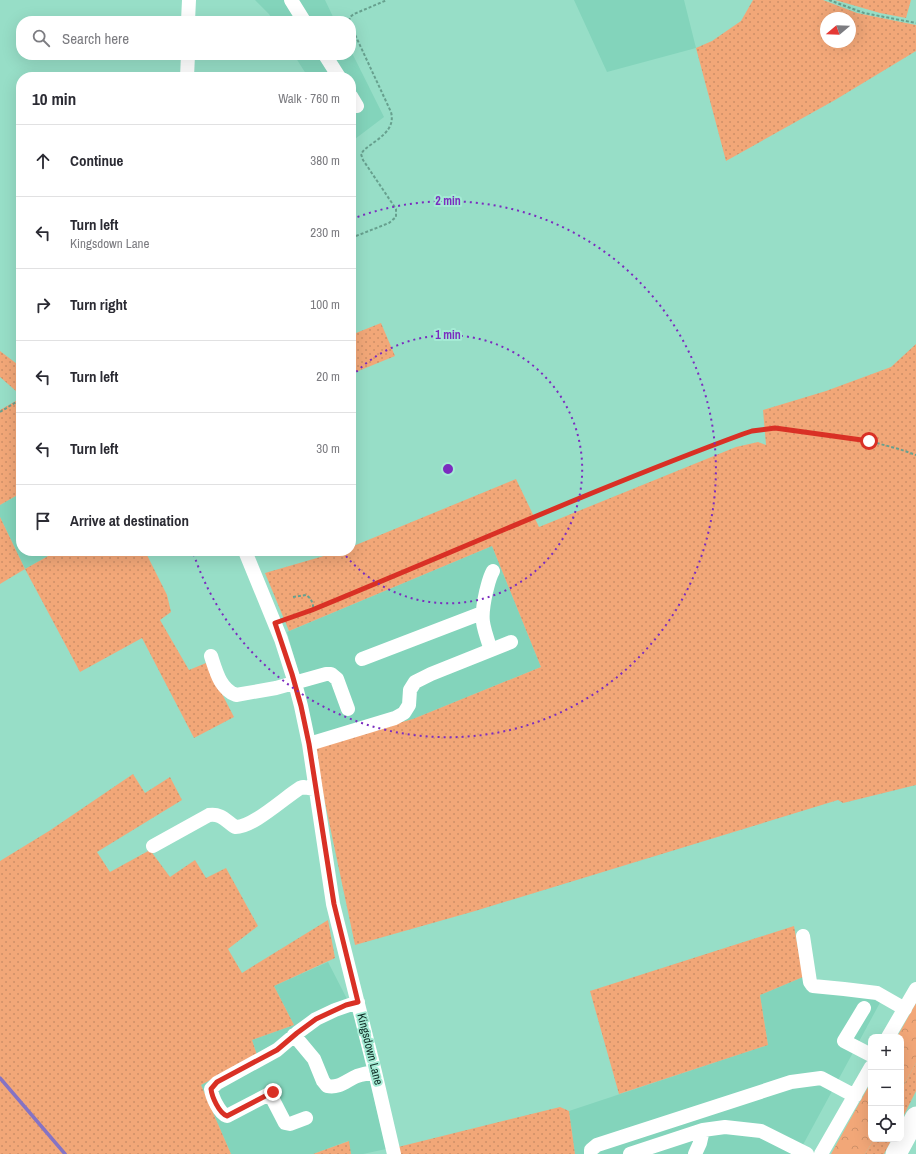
<!DOCTYPE html>
<html lang="en">
<head>
<meta charset="utf-8">
<style>
  :root { --surface:#fff; --page:#f7f7f7; --text:#2b2b33; --muted:#7c7c81; --line:#e1e1e2 }
  body { margin:0; font-family:"Archivo Narrow",sans-serif; background:var(--page); color:var(--text) }
  .controls { position:absolute; right:12px; bottom:12px; display:grid; overflow:hidden; border-radius:8px; box-shadow:0 4px 16px #0002 }
  .controls button { width:36px; height:36px; display:grid; place-items:center; padding:0; border:0; border-bottom:1px solid var(--line); background:var(--surface); color:var(--text); font:20px sans-serif }
  .compass { position:absolute; left:820px; top:12px; width:36px; height:36px; border-radius:50%; background:var(--surface); box-shadow:0 4px 16px #0002; rotate:251deg }
  .stop { position:absolute; width:12px; height:12px; margin:-9px; border:3px solid #d93025; border-radius:50%; background:#fff }
  .stop.end { background:#d93025; border-color:#fff; box-shadow:0 1px 4px #0008 }
  .list { margin:0; padding:0; list-style:none }
  h2 { display:flex; justify-content:space-between; align-items:center; height:52px; margin:0; padding:0 16px; font-size:17px }
  h2 small { font-size:13px; font-weight:400; color:var(--muted) }
  .list li { display:grid; grid-template-columns:26px 1fr auto; gap:12px; align-items:center; box-sizing:border-box; height:72px; padding:0 16px; border-top:1px solid var(--line) }
  .list b { display:block; font-size:15px; white-space:nowrap }
  .list p { margin:0; font-size:13px; white-space:nowrap; color:var(--muted) }
  .list em { font-size:13px; font-style:normal; color:var(--muted) }
  .icon { flex:none; width:22px; height:22px; fill:none; stroke:currentColor; stroke-width:2; stroke-linecap:round; stroke-linejoin:round }
  .map { position:relative; flex:none; width:916px; height:1154px; overflow:hidden }
  .search { position:absolute; background:var(--surface); box-shadow:0 4px 16px #0002; left:16px; top:16px; width:340px; height:44px; display:flex; align-items:center; gap:10px; box-sizing:border-box; padding:0 14px; border-radius:16px; color:var(--muted); font-size:15px }
  .panel { position:absolute; background:var(--surface); box-shadow:0 4px 16px #0002; left:16px; top:72px; width:340px; height:484px; border-radius:16px }
  .map>svg:first-child { display:block }
</style>
</head>
<body>
<div class="map">
<svg width="916" height="1154" viewBox="0 0 916 1154">
  <defs>
    <pattern id="grass-dots" width="8" height="8" patternUnits="userSpaceOnUse"><rect width="8" height="8" fill="#f2a778"/><path d="M2 2h.1M6 6h.1" fill="none" stroke="#ce9068" stroke-width="1.8" stroke-linecap="round"/></pattern>
    <pattern id="forest-crowns" width="20" height="18" patternUnits="userSpaceOnUse"><rect width="20" height="18" fill="#f2a778"/><path d="M2 6a3 3 0 1 1 6 0M12 15a3 3 0 1 1 6 0" fill="none" stroke="#ce9068"/></pattern>
  </defs>
  <rect width="100%" height="100%" fill="#97dec7"/>
  <path fill="#83d4bb" d="M255 0H325L335 21H273L269 14Z
    M574 0H684L696 48 607 72Z
    M351 51 384 117 351 142V77H308L294 55H351Z
    M21 493V551H57L25 569 0 517V505Z
    M492 546 541 667 413 719 313 746 300 678 287 632Z
    M328 962 346 997 355 1019 386 1149 363 1154H351L348 1141 313 1154H231L201 1085 257 1055 252 1040 294 1025 274 986Z
    M803 977 806 990 850 992 882 999 798 1154H575L569 1111 768 1045 760 995Z"/>
  <path fill="url(#grass-dots)" fill-rule="evenodd" d="M753 0H823L857 13 916 25V51L835 100 726 161 696 48 712 41 741 21ZM826 18H850V42H826Z
    M835 0H911L906 18 880 13Z
    M381 323 395 356 351 374V335Z
    M916 344V785L843 803 838 800 475 911 355 945 313 746 413 719 541 667 492 546 289 631 265 573 341 551H351V547L516 479 539 527 736 447 758 442 766 445 763 410 826 391 891 367Z
    M0 351 21 367V389L16 391 0 377Z
    M21 398V493L0 505V410Z
    M0 517 25 569 57 551H145L167 595 171 612 160 620 189 670 206 663 234 717 194 738 142 638 80 672 25 569 0 584Z
    M133 774 145 793 170 777 182 800 97 852 110 872 150 850 170 877 195 860 206 878 226 868 258 926 228 949 242 973 328 920 335 958 274 986 294 1025 252 1040 257 1055 201 1085 231 1154H0V861L49 831Z
    M794 926 803 977 760 995 768 1045 619 1094 590 991Z
    M916 1063V1091L901 1121V1090Z
    M560 1107 569 1111 575 1154H399L398 1147Z
    M874 1139H892L884 1154H865Z
    M349 1141 351 1154H313Z"/>
  <path fill="url(#forest-crowns)" d="M916 1003V1063L901 1090V1037H897Z
    M871 1082V1139H874L865 1154H831Z"/>
  <g fill="none" stroke-linecap="round" stroke-linejoin="round">
    <path stroke="#8573c4" stroke-width="3.5" d="M0 1078 65 1154"/>
    <path stroke="#67a08e" stroke-width="2" stroke-dasharray="3 2" stroke-linecap="butt" d="M829 0 864 13 916 23
      M349 21 350 17 354 14 387 0
      M351 26 391 112C396 131 377 139 364 150L361 154 363 160 396 209V217L389 223 351 238
      M0 412 21 399
      M293 597 306 595C311 598 314 604 313 610
      M285 620 312 611 540 514 676 459 752 431 775 428 869 441 899 449 916 455"/>
    <path stroke="#fff" stroke-width="14" d="M291 0 304 21
      M188 21 189 0
      M325 55 339 77
      M187 77 188 55
      M351 96 357 106
      M245 551 281 639 295 683 301 706 309 744 333 904 375 1072 394 1154
      M491 650C482 624 480 619 486 592 488 585 489 578 493 571
      M211 656C216 671 220 689 236 695L276 688 326 674H331L337 679 348 709
      M362 659 482 613
      M309 744 395 718 404 713 409 705 410 690 415 682 431 674 511 642
      M153 846 209 815C221 813 226 821 235 827 252 828 284 798 300 788L303 787 315 789
      M803 936 810 982 813 986 844 989 877 993 905 1009
      M864 1008 844 1041 871 1055
      M294 1035 314 1059 323 1081 327 1086C339 1089 347 1080 357 1076 363 1074 369 1073 375 1072
      M888 1037 916 989
      M273 1092 227 1116C219 1113 212 1097 211 1089L217 1083 277 1050 297 1033 316 1019 335 1010 358 1002
      M270 1094 285 1123 290 1124 306 1118
      M591 1154V1150L597 1145 791 1082 821 1078 855 1096
      M630 1154 703 1130 725 1127 761 1131 807 1154
      M695 1154 700 1143 703 1130
      M821 1154 871 1067"/>
    <path stroke="#fff" stroke-width="21" d="M896 1154 916 1117"/>
  </g>
  <g fill="none" stroke-linecap="round" stroke-linejoin="round">
    <path stroke="#d93025" stroke-width="5" d="M273 1092 227 1116C219 1113 212 1097 211 1089L217 1082 277 1050 297 1033 316 1019 346 1005 358 1002 334 904 309 744 301 706 292 674 275 623 312 610C456 551 597 488 743 434L752 431 775 428 869 441"/>
  </g>
  <g fill="none" stroke="#7b2cbf" stroke-width="2" stroke-dasharray="2 4">
    <path d="M352 376A134 134 0 1 1 342 551"/>
    <path d="M352 219A268 268 0 1 1 193 552"/>
  </g>
  <g text-anchor="middle" dominant-baseline="central" stroke-width="4" stroke-linejoin="round" paint-order="stroke">
    <g font-size="12" fill="#0e2b23" stroke="#a4ebd4">
      <text transform="translate(370 1049) rotate(76)">Kingsdown Lane</text>
    </g>
  </g>
  <circle cx="448" cy="469" r="6" fill="#7b2cbf" stroke="#a4ebd4" stroke-width="2"/>
  <g font-size="12" text-anchor="middle" font-weight="bold" fill="#7b2cbf" stroke="#a4ebd4" stroke-width="4" stroke-linejoin="round" paint-order="stroke">
    <text x="448" y="205">2 min</text>
    <text x="448" y="339">1 min</text>
  </g>
</svg>
<div class="controls">
<button>+</button>
<button>−</button>
<button><svg class="icon" aria-label="locate" viewBox="0 0 24 24"><circle cx="12" cy="12" r="6"/><path d="M12 2v4M12 18v4M2 12h4M18 12h4"/></svg></button>
</div>
<svg class="compass" viewBox="-18 -18 36 36"><path d="M0-13l5 13h-10z" fill="#e53935"/><path d="M0 13l5-13h-10z" fill="#7c7c81"/></svg>
<div class="stop" style="left:869px;top:441px"></div>
<div class="stop end" style="left:273px;top:1092px"></div>
<div class="search"><svg class="icon" aria-label="search" viewBox="0 0 24 24"><circle cx="10" cy="10" r="6"/><path d="M15 15l6 6"/></svg>Search here</div>
<section class="panel">
<h2>10 min<small>Walk · 760 m</small></h2>
<ul class="list">
<li><svg class="icon" aria-label="ahead" viewBox="0 0 24 24"><path d="M12 20V5M6 11l6-6 6 6"/></svg><div><b>Continue</b></div><em>380 m</em></li>
<li><svg class="icon" aria-label="left" viewBox="0 0 24 24"><path d="M17 20v-9H6M10 6l-5 5 5 5"/></svg><div><b>Turn left</b><p>Kingsdown Lane</p></div><em>230 m</em></li>
<li><svg class="icon" aria-label="right" viewBox="0 0 24 24"><path d="M7 20v-9h11M14 6l5 5-5 5"/></svg><div><b>Turn right</b></div><em>100 m</em></li>
<li><svg class="icon" aria-label="left" viewBox="0 0 24 24"><path d="M17 20v-9H6M10 6l-5 5 5 5"/></svg><div><b>Turn left</b></div><em>20 m</em></li>
<li><svg class="icon" aria-label="left" viewBox="0 0 24 24"><path d="M17 20v-9H6M10 6l-5 5 5 5"/></svg><div><b>Turn left</b></div><em>30 m</em></li>
<li><svg class="icon" aria-label="arrive" viewBox="0 0 24 24"><path d="M6 21V4h12l-3 4 3 4H6"/></svg><div><b>Arrive at destination</b></div></li>
</ul>
</section>
</div>
</body>
</html>
